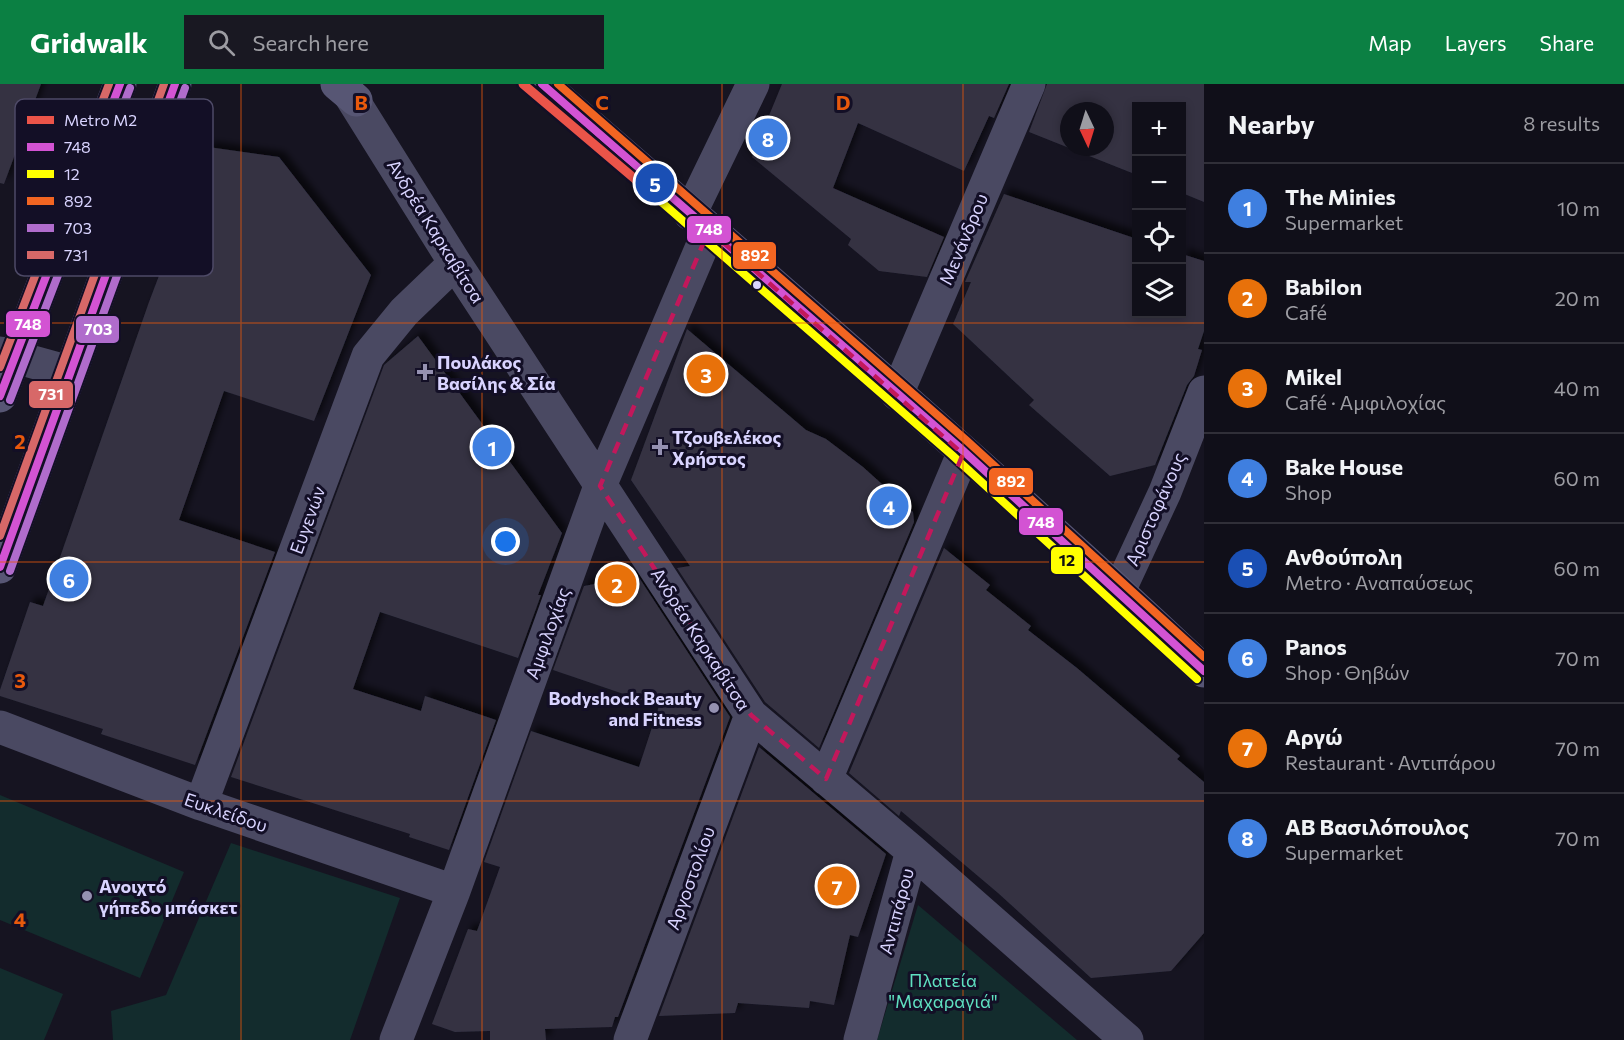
<!DOCTYPE html>
<html lang="en">
<head>
<meta charset="utf-8">
<style>
  :root { --surface:#100f19; --page:#191822; --text:#f1f3f6; --muted:#9c9ca2; --line:#302f38; --accent:#0b8043 }
  body { margin:0; font-family:Commissioner,sans-serif; background:var(--page); color:var(--text) }
  .controls { position:absolute; right:18px; top:18px; display:grid; overflow:hidden; border-radius:0px; box-shadow:0 3px 9px #0003 }
  .controls button { width:54px; height:54px; display:grid; place-items:center; padding:0; border:0; border-bottom:2px solid var(--line); background:var(--surface); color:var(--text); font:30px sans-serif }
  .compass { position:absolute; left:1060px; top:18px; width:54px; height:54px; border-radius:50%; background:var(--surface); box-shadow:0 3px 9px #0003; rotate:176deg }
  .you { position:absolute; left:506px; top:458px; width:21px; height:21px; margin:-15px; border:4px solid #fff; border-radius:50%; background:#1a73e8; box-shadow:0 0 0 9px #1a73e833 }
  .badge { display:grid; place-items:center; width:39px; height:39px; border-radius:50%; background:var(--accent); color:#fff; font-size:20px; font-weight:700 }
  .pin { position:absolute; translate:-50% -50%; border:3px solid #fff; box-shadow:0 2px 6px #0006 }
  .list { margin:0; padding:0; list-style:none }
  h2 { display:flex; justify-content:space-between; align-items:center; height:78px; margin:0; padding:0 24px; font-size:26px }
  h2 small { font-size:20px; font-weight:400; color:var(--muted) }
  .list li { display:grid; grid-template-columns:39px 1fr auto; gap:18px; align-items:center; box-sizing:border-box; height:90px; padding:0 24px; border-top:2px solid var(--line) }
  .list b { display:block; font-size:22px; white-space:nowrap }
  .list p { margin:0; font-size:20px; white-space:nowrap; color:var(--muted) }
  .list em { font-size:20px; font-style:normal; color:var(--muted) }
  .icon { flex:none; width:33px; height:33px; fill:none; stroke:currentColor; stroke-width:2; stroke-linecap:round; stroke-linejoin:round }
  .map { position:relative; flex:none; width:1204px; height:956px; overflow:hidden }
  header { display:flex; align-items:center; gap:36px; box-sizing:border-box; height:84px; padding:0 30px; background:var(--accent); color:#fff }
  header strong { font-size:28px }
  nav { display:flex; gap:33px; margin-inline-start:auto; font-size:21px }
  .search { width:420px; height:54px; background:var(--page); display:flex; align-items:center; gap:15px; box-sizing:border-box; padding:0 21px; border-radius:0px; color:var(--muted); font-size:22px }
  main { display:flex }
  aside { flex:1; background:var(--surface) }
  .map>svg:first-child { display:block }
</style>
</head>
<body>
<header>
<strong>Gridwalk</strong>
<div class="search"><svg class="icon" aria-label="search" viewBox="0 0 24 24"><circle cx="10" cy="10" r="6"/><path d="M15 15l6 6"/></svg>Search here</div>
<nav><a>Map</a><a>Layers</a><a>Share</a></nav>
</header>
<main>
<div class="map">
<svg width="1204" height="956" viewBox="0 0 1204 956">
  <defs>
    <filter id="shadow"><feDropShadow dx="5.5" dy="-5.5" stdDeviation="3" flood-color="#0009"/></filter>
  </defs>
  <rect width="100%" height="100%" fill="#161421"/>
  <path fill="#132c2d" d="M0 711 184 788 140 894 0 836Z
    M231 759 400 814 350 956H113L111 927 166 911Z
    M918 821 1077 956H877Z
    M0 884 63 910 44 956H0Z"/>
  <path fill="#343243" fill-rule="evenodd" filter="url(#shadow)" d="M0 0H41L4 100 0 99Z
    M782 0H1009L994 34 989 32 964 87 858 39 833 104 944 153 927 193 879 187 848 161 851 155 752 73Z
    M1047 0H1204V118L1182 109V22H1137V91L1029 48ZM1069 27H1105V63H1069Z
    M208 63 279 73 371 191 314 337 224 307 179 436 275 468 195 681 101 650 103 645 0 612V606L30 518 43 522 149 218Z
    M1004 110 1137 155V230H1182V170L1204 177V247L1198 265 1202 266 1194 292 1187 301 1155 381 1110 392 1029 321 1034 316 953 240 971 198H965Z
    M687 245 806 346 826 355 863 383 913 428 914 438 819 664 765 618 677 484 690 482 631 396Z
    M418 252 562 449 538 511H541L518 574 380 528 353 605 421 627 425 612 496 636 449 766 409 753 410 750 231 693 384 281Z
    M944 464 990 501 986 506 1031 542 1028 546 1077 584 1180 672 1177 675 1204 698V849L1171 887 1091 894 998 809 901 727 899 732 849 689Z
    M638 492 730 633 618 933H615L612 943 545 945 546 956H490V947L455 948 432 940 468 845 477 847 500 783 484 778 531 647 639 683 659 622 553 586 584 502Z
    M759 663 886 770 858 853 850 851 834 921 810 917 809 924 738 919 735 929 659 932Z"/>
  <g fill="none" stroke-linecap="round" stroke-linejoin="round">
    <path stroke="#4a4962" stroke-width="33" d="M343 0 455 179 751 631 912 767 1127 956
      M690 130 753 0
      M0 269 69 288
      M897 310 1029 0
      M1119 507 1165 408 1204 308
      M0 643 201 720 454 807
      M826 695 963 370
      M201 720 368 272 404 228 455 179
      M396 956 454 807 600 402 709 146
      M630 956 751 631
      M860 956 912 767"/>
    <path stroke="#575674" stroke-width="33" d="M337 0 356 16
      M542 0C765 193 989 385 1204 587
      M0 312 120 0
      M0 483 175 0"/>
    <defs>
      <path id="bus-1" d="M542 0 959 363 1204 587
        M0 312 120 0
        M0 483 175 0"/>
      <path id="bus-2" d="M535 8 952 371 1197 595"/>
      <path id="bus-3" d="M558 0 966 356 1204 573"/>
      <path id="bus-4" d="M10 316 130 4
        M10 487 185 4"/>
      <path id="bus-5" d="M0 283 109 0
        M0 452 164 0"/>
    </defs>
    <use href="#bus-1" stroke="#130f26" stroke-width="12"/>
    <use href="#bus-2" stroke="#130f26" stroke-width="12"/>
    <use href="#bus-3" stroke="#130f26" stroke-width="12"/>
    <use href="#bus-4" stroke="#130f26" stroke-width="12"/>
    <use href="#bus-5" stroke="#130f26" stroke-width="12"/>
    <use href="#bus-1" stroke="#d353d3" stroke-width="8"/>
    <use href="#bus-2" stroke="#ff0" stroke-width="8"/>
    <use href="#bus-3" stroke="#f26522" stroke-width="8"/>
    <use href="#bus-4" stroke="#b06ccc" stroke-width="8"/>
    <use href="#bus-5" stroke="#d76868" stroke-width="8"/>
    <defs>
      <path id="metro-1" d="M523 0 648 106"/>
    </defs>
    <use href="#metro-1" stroke="#130f26" stroke-width="14"/>
    <use href="#metro-1" stroke="#eb5449" stroke-width="9"/>
  </g>
  <path fill="none" stroke="#c2185b" stroke-width="4.5" stroke-dasharray="12 8" stroke-linejoin="round" d="M709 146 963 370 826 695 751 631 600 402Z"/>
  <path fill="none" stroke="#e8590c" stroke-width="1.5" stroke-opacity="0.55" d="M241 0V956M482 0V956M722 0V956M963 0V956M0 239H1204M0 478H1204M0 717H1204"/>
  <circle fill="#d9d4ff" stroke="#130f26" stroke-width="2" cx="757" cy="201" r="5"/>
  <g fill="#9591b1" stroke="#130f26" stroke-width="2">
    <path d="M422 279h6v6h6v6h-6v6h-6v-6h-6v-6h6z"/>
    <path d="M657 354h6v6h6v6h-6v6h-6v-6h-6v-6h6z"/>
    <circle cx="714" cy="624" r="6"/>
    <circle cx="87" cy="812" r="6"/>
  </g>
  <g text-anchor="middle" dominant-baseline="central" stroke-width="6" stroke-linejoin="round" paint-order="stroke">
    <g font-size="18" fill="#d9d4ff" stroke="#130f26">
      <text transform="translate(436 147) rotate(58)">Ανδρέα Καρκαβίτσα</text>
      <text transform="translate(963 155) rotate(-67)">Μενάνδρου</text>
      <text transform="translate(1155 425) rotate(-66)">Αριστοφάνους</text>
      <text transform="translate(307 436) rotate(-70)">Ευγενών</text>
      <text transform="translate(547 549) rotate(-70)">Αμφιλοχίας</text>
      <text transform="translate(701 555) rotate(57)">Ανδρέα Καρκαβίτσα</text>
      <text transform="translate(226 728) rotate(19)">Ευκλείδου</text>
      <text transform="translate(690 794) rotate(-70)">Αργοστολίου</text>
      <text transform="translate(896 827) rotate(-75)">Αντιπάρου</text>
    </g>
    <g font-size="18" font-weight="bold" fill="#d9d4ff" stroke="#130f26" text-anchor="start">
      <text x="437" y="278">Πουλάκος<tspan x="437" dy="21">Βασίλης &amp; Σία</tspan></text>
      <text x="672" y="353">Τζουβελέκος<tspan x="672" dy="21">Χρήστος</tspan></text>
      <text x="702" y="614" text-anchor="end">Bodyshock Beauty<tspan x="702" dy="21">and Fitness</tspan></text>
      <text x="99" y="802">Ανοιχτό<tspan x="99" dy="21">γήπεδο μπάσκετ</tspan></text>
    </g>
    <g font-size="18" fill="#5fe0c0" stroke="#130f26">
      <text x="943" y="896">Πλατεία<tspan x="943" dy="21">"Μαχαραγιά"</tspan></text>
    </g>
  </g>
  <rect x="15" y="15" width="198" height="177" rx="9" fill="#130f26" stroke="#4e4a67" stroke-width="1.5"/>
  <rect x="27" y="32" width="27" height="8" fill="#eb5449"/>
  <rect x="27" y="59" width="27" height="8" fill="#d353d3"/>
  <rect x="27" y="86" width="27" height="8" fill="#ff0"/>
  <rect x="27" y="113" width="27" height="8" fill="#f26522"/>
  <rect x="27" y="140" width="27" height="8" fill="#b06ccc"/>
  <rect x="27" y="167" width="27" height="8" fill="#d76868"/>
  <g font-size="16" fill="#d9d4ff">
    <text x="64" y="42">Metro Μ2</text>
    <text x="64" y="69">748</text>
    <text x="64" y="96">12</text>
    <text x="64" y="123">892</text>
    <text x="64" y="150">703</text>
    <text x="64" y="177">731</text>
  </g>
  <g font-size="20" text-anchor="middle" font-weight="bold" fill="#e8590c" stroke="#130f26" stroke-width="6" stroke-linejoin="round" paint-order="stroke">
    <text x="361" y="26">B</text>
    <text x="602" y="26">C</text>
    <text x="843" y="26">D</text>
    <text x="20" y="365">2</text>
    <text x="20" y="604">3</text>
    <text x="20" y="843">4</text>
  </g>
  <g stroke="#130f26" stroke-width="2">
    <rect x="686" y="131" width="46" height="29" rx="6" fill="#d353d3"/>
    <rect x="732" y="157" width="45" height="29" rx="6" fill="#f26522"/>
    <rect x="5" y="226" width="46" height="28" rx="6" fill="#d353d3"/>
    <rect x="75" y="231" width="45" height="29" rx="6" fill="#b06ccc"/>
    <rect x="28" y="296" width="46" height="29" rx="6" fill="#d76868"/>
    <rect x="988" y="383" width="46" height="29" rx="6" fill="#f26522"/>
    <rect x="1018" y="423" width="46" height="29" rx="6" fill="#d353d3"/>
    <rect x="1050" y="462" width="34" height="29" rx="6" fill="#ff0"/>
  </g>
  <g font-size="16" text-anchor="middle" font-weight="bold" fill="#fff">
    <text x="709" y="151">748</text>
    <text x="755" y="177">892</text>
    <text x="28" y="246">748</text>
    <text x="98" y="251">703</text>
    <text x="51" y="316">731</text>
    <text x="1011" y="403">892</text>
    <text x="1041" y="444">748</text>
  </g>
  <g font-size="16" text-anchor="middle" font-weight="bold" fill="#111">
    <text x="1067" y="482">12</text>
  </g>
</svg>
<div class="controls">
<button>+</button>
<button>−</button>
<button><svg class="icon" aria-label="locate" viewBox="0 0 24 24"><circle cx="12" cy="12" r="6"/><path d="M12 2v4M12 18v4M2 12h4M18 12h4"/></svg></button>
<button><svg class="icon" aria-label="layers" viewBox="0 0 24 24"><path d="M12 4l9 5-9 5-9-5zM3 14l9 5 9-5"/></svg></button>
</div>
<svg class="compass" viewBox="-18 -18 36 36"><path d="M0-13l5 13h-10z" fill="#e53935"/><path d="M0 13l5-13h-10z" fill="#9c9ca2"/></svg>
<div class="you"></div>
<div class="pin badge" style="left:492px;top:363px;background:#3f7fe0">1</div>
<div class="pin badge" style="left:617px;top:500px;background:#e8710a">2</div>
<div class="pin badge" style="left:706px;top:290px;background:#e8710a">3</div>
<div class="pin badge" style="left:889px;top:422px;background:#3f7fe0">4</div>
<div class="pin badge" style="left:655px;top:99px;background:#1a4fb4">5</div>
<div class="pin badge" style="left:69px;top:495px;background:#3f7fe0">6</div>
<div class="pin badge" style="left:837px;top:802px;background:#e8710a">7</div>
<div class="pin badge" style="left:768px;top:54px;background:#3f7fe0">8</div>
</div>
<aside>
<h2>Nearby<small>8 results</small></h2>
<ul class="list">
<li><span class="badge" style="background:#3f7fe0">1</span><div><b>The Minies</b><p>Supermarket</p></div><em>10 m</em></li>
<li><span class="badge" style="background:#e8710a">2</span><div><b>Babilon</b><p>Café</p></div><em>20 m</em></li>
<li><span class="badge" style="background:#e8710a">3</span><div><b>Mikel</b><p>Café · Αμφιλοχίας</p></div><em>40 m</em></li>
<li><span class="badge" style="background:#3f7fe0">4</span><div><b>Bake House</b><p>Shop</p></div><em>60 m</em></li>
<li><span class="badge" style="background:#1a4fb4">5</span><div><b>Ανθούπολη</b><p>Metro · Αναπαύσεως</p></div><em>60 m</em></li>
<li><span class="badge" style="background:#3f7fe0">6</span><div><b>Panos</b><p>Shop · Θηβών</p></div><em>70 m</em></li>
<li><span class="badge" style="background:#e8710a">7</span><div><b>Αργώ</b><p>Restaurant · Αντιπάρου</p></div><em>70 m</em></li>
<li><span class="badge" style="background:#3f7fe0">8</span><div><b>ΑΒ Βασιλόπουλος</b><p>Supermarket</p></div><em>70 m</em></li>
</ul>
</aside>
</main>
</body>
</html>
